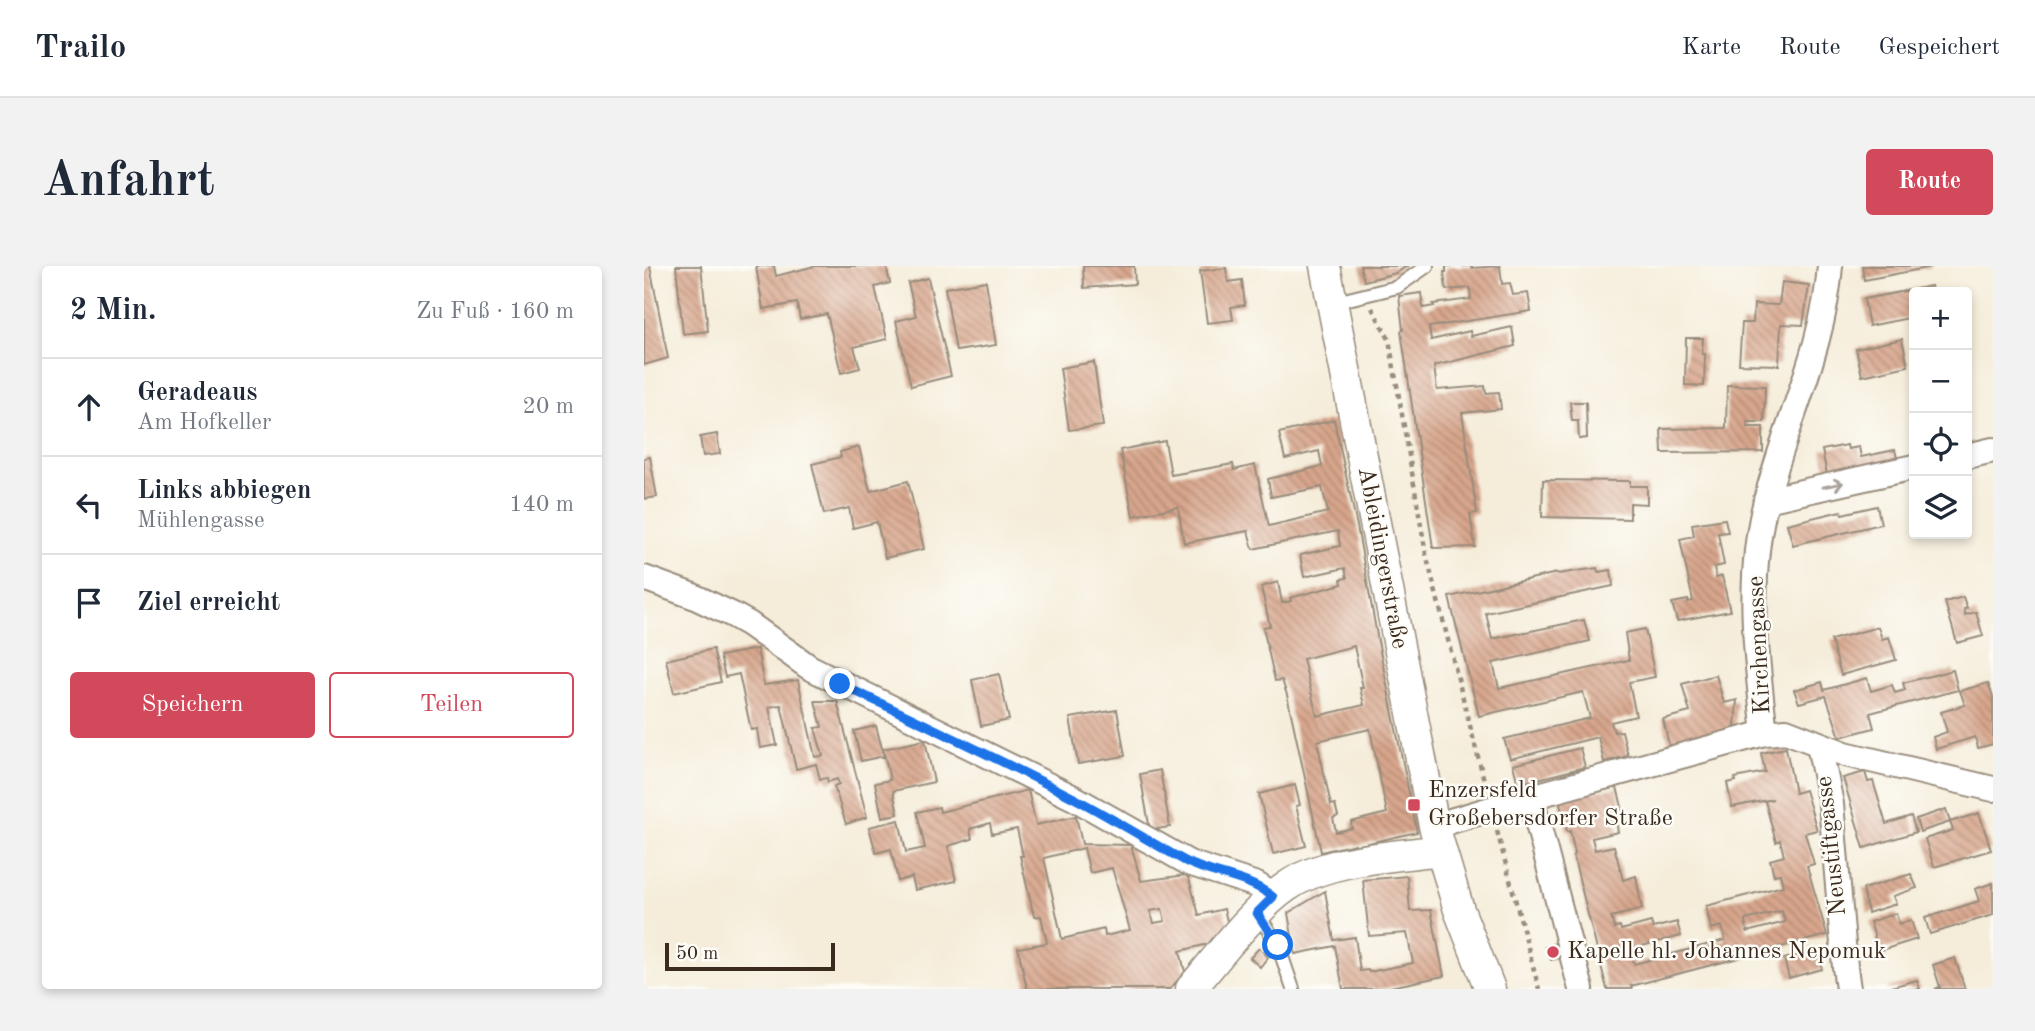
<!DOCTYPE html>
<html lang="de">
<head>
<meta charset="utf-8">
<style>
  :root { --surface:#fff; --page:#f2f2f3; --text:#1f2937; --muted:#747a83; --line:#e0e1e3; --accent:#d1495b }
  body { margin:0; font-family:"Old Standard TT",serif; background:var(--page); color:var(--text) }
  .controls { position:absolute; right:21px; top:21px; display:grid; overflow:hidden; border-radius:7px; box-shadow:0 4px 10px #0003 }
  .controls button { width:63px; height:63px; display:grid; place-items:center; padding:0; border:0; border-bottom:2px solid var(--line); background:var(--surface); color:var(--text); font:35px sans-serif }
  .scale { position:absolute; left:21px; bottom:18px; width:170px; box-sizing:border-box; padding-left:7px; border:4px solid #3b2a1e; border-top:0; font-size:19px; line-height:24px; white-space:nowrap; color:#3b2a1e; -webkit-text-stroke:5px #fdfcf7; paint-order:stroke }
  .stop { position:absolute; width:21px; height:21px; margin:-16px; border:5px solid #1a73e8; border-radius:50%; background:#fff }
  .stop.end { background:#1a73e8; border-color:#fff; box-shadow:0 2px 7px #0008 }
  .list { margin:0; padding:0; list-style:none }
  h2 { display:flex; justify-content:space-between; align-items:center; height:91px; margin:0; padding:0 28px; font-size:30px }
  h2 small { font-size:23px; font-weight:400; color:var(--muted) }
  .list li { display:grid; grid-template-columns:46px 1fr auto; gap:21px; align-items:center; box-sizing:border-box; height:98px; padding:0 28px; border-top:2px solid var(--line) }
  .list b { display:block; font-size:26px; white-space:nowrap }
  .list p { margin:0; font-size:23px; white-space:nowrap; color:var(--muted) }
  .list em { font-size:23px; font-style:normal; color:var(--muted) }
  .actions { display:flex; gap:14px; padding:21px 28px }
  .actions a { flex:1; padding:16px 0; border:2px solid var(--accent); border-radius:7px; text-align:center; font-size:24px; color:var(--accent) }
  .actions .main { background:var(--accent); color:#fff }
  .icon { flex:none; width:38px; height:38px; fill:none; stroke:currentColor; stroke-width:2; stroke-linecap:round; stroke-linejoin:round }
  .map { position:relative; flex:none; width:1349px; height:723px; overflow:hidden; border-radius:7px }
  header { display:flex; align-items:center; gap:42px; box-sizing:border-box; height:98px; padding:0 35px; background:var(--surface); border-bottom:2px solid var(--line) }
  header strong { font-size:33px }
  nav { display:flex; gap:38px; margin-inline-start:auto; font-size:24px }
  .intro { display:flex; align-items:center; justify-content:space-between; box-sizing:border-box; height:168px; padding:0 42px }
  h1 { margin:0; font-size:49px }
  .button { padding:18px 32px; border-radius:7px; background:var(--accent); color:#fff; font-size:24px; font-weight:700 }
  main { display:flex; gap:42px; padding:0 42px }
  aside { flex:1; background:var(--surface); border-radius:7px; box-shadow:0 4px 10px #0003 }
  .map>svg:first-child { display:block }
</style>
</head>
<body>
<header>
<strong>Trailo</strong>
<nav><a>Karte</a><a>Route</a><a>Gespeichert</a></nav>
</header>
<div class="intro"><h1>Anfahrt</h1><a class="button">Route</a></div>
<main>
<aside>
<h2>2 Min.<small>Zu Fuß · 160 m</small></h2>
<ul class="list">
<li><svg class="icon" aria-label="ahead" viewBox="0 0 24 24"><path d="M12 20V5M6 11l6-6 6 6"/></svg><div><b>Geradeaus</b><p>Am Hofkeller</p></div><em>20 m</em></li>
<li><svg class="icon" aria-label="left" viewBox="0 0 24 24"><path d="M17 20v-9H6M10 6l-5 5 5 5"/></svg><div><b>Links abbiegen</b><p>Mühlengasse</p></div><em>140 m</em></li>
<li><svg class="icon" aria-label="arrive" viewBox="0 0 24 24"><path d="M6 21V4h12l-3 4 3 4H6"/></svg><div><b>Ziel erreicht</b></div></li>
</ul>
<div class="actions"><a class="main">Speichern</a><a>Teilen</a></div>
</aside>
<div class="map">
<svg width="1349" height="723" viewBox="0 0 1349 723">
  <defs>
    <pattern id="building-back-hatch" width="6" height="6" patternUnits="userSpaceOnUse" patternTransform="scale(1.75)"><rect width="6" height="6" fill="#d8a68c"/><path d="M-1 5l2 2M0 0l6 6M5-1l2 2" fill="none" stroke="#b08772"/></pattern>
  </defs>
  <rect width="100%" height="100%" fill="#fdfcf7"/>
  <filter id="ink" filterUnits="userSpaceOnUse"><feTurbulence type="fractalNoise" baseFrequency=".0143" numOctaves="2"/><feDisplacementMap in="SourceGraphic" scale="14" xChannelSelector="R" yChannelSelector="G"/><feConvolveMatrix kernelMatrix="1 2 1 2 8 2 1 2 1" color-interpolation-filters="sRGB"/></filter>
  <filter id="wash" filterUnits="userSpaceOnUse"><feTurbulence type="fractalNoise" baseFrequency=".00686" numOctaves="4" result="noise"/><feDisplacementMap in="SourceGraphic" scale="28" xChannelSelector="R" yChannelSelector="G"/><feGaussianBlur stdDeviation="1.57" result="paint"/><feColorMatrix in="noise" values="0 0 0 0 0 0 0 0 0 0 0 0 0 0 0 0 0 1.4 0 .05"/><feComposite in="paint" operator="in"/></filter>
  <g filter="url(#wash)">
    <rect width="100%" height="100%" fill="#f5edda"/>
    <g id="blocks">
      <path fill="url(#building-back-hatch)" fill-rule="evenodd" d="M0 0H6L24 92 0 99Z
        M32 0H57L64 65 39 68Z
        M112 0H130L132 10 171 0H242L246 17 231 21 243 73 210 81 216 102 197 107 183 48 156 53 153 37 119 43Z
        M439 0H490L491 18 440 22Z
        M716 0H763L752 7 720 15Z
        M802 0H828V2L856 0 858 18 866 17 869 29 884 27 887 45 785 61 787 74 826 65 827 70 868 61 871 80 790 100 793 124 841 120 842 127 855 126 857 143 818 147 833 247 826 248 831 281 789 282 757 65 759 64 755 30 777 27 779 42 790 40 789 38 827 33 826 22 802 24 800 6H802Z
        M1218 0H1288V1L1220 14Z
        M582 2 584 16 598 14 601 39 587 41 589 54 563 57 556 5Z
        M284 12 307 110 267 120 252 55 272 50 264 17Z
        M342 15 352 79 312 85 301 22Z
        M1138 16 1165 19 1159 59 1137 58 1135 99 1095 98 1098 57H1109L1110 38 1135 39Z
        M1287 20 1288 26H1270V51L1225 60 1220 33Z
        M1042 72H1059L1058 88H1061L1060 120 1041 119Z
        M1258 73 1264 100 1218 110 1212 83Z
        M450 96 459 160 425 164 416 102Z
        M1083 119 1121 120 1120 156H1103V161H1119V186L1018 187 1017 163 1082 162Z
        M926 136H942L943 172 935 173 934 155H928Z
        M690 154 713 260 734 375 773 566 711 580V578L677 586 643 429 638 414 631 415 619 361 626 360 617 321 634 316 638 337 647 335 646 332 698 318 697 313 703 312 701 302 660 311 656 289 696 280 694 265 609 283 604 265 540 277 534 241 489 250 476 184 521 175 527 209 589 198 590 204 611 199 625 260 684 246 678 221 627 231 624 213 678 200 675 185 641 193 635 167ZM710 380 719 422H716L720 439 673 450 659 393ZM726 463 743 547 707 556 708 562 692 566 689 552 694 550 691 538 687 539 673 475Z
        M73 168 76 188 59 190 56 171Z
        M1203 179 1204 183 1215 181 1217 191 1251 184 1255 200 1184 214 1178 184Z
        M215 181 226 225 264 215 280 283 241 292 233 256 209 262 205 242 180 248 168 198 197 191 196 186Z
        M6 191 13 231 0 233V192Z
        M899 214 986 215V220H1003V238L986 237V253L898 251Z
        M1233 240 1237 258 1149 279 1143 258 1197 245 1198 248Z
        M1081 253 1084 266 1074 267 1080 299 1070 301 1072 312 1078 310 1086 345 1033 355 1028 337 1044 334V336L1049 335 1036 273 1050 270 1048 258Z
        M953 302 954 306 967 304 969 320 842 347 848 373 940 354 946 375 849 397 855 422 985 394 981 367 1001 363 1011 411 985 416 992 450 967 456 970 466 978 465 984 490 960 496 954 471 866 493 860 473 946 452 939 426 835 450 805 331 913 307V308Z
        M1319 331 1323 342 1320 343 1321 349 1332 346 1339 370 1313 377 1301 336Z
        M1234 361 1238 373 1245 371 1252 394 1197 409 1187 374Z
        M69 383 77 416 30 427 22 394Z
        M113 383 120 419 154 414 171 491 179 490 171 462 178 461 171 435H193L223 551 202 558 190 520 195 518 193 513 184 516 183 512 176 513 172 498 152 503 137 439 125 441 133 479 116 482 113 463 107 464 95 408 81 411 76 390Z
        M1309 404 1314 424 1226 447 1230 462 1196 471 1182 430 1155 437 1150 424 1178 416 1180 424 1223 412 1227 425 1248 419 1251 427 1261 424 1259 417Z
        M355 408 365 454 337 460 328 414Z
        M1072 409 1080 437 1093 434 1091 461 1086 467 1026 483 1019 453 1046 446 1038 418Z
        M1344 417 1349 431V478L1334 482 1331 471 1292 483 1289 471 1303 466 1297 446 1321 439 1316 425Z
        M473 444 481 490 434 498 426 452Z
        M232 460 240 490 217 495 210 465Z
        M281 474 290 516 249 525 254 548 238 551 231 517 246 514 239 483Z
        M936 482 941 501 874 518 869 499Z
        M1142 482 1151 527 1161 524 1173 564 1161 567 1170 598 1163 600 1183 669 987 720 988 723H963L929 589 931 588 926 565 923 566 915 534 973 521 981 553 972 555 974 566 948 572 951 584 970 580 979 614 992 610 998 643 967 651 970 662 976 660 977 664 1007 656 1009 662 1033 656 1037 670 986 683 990 698 1081 674 1078 660 1067 663 1062 640 1139 620 1136 608 1130 609 1126 594 1140 590 1136 574 1132 576 1121 535 1129 533 1088 541 1083 517 1092 515 1091 512 1121 506 1117 487ZM1138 645 1141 656 1103 666 1101 654Z
        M516 504 526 561 506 564 496 508Z
        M1221 506 1224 516 1229 515 1242 558 1267 550 1272 566 1220 582 1199 512Z
        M651 519 656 539 652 540 662 580 629 588 615 528Z
        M384 524 392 559 432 550 438 578 487 579 497 615 542 609 545 613 555 649 580 643 584 659 564 678 536 685 541 706 526 723H383L374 682 403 677 397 650 390 651 376 590H379L373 563 348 568 346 557 326 563 328 573 304 580 312 615 271 624 268 611 254 615 247 583 232 587 225 561 255 554 262 586 281 582 273 546 295 541 296 546ZM440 582 446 607 468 602 486 664 461 670 460 663 418 673 400 592ZM518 643 521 655 510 657 506 645Z
        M1302 543 1306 556 1276 566 1272 553Z
        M1335 547 1347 584 1290 601 1281 573 1309 564 1306 556Z
        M1267 608 1273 622 1249 630 1252 638 1224 647 1219 623Z
        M763 610 766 645 787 644 800 710 737 723H699L691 680 651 688 644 647 681 625 690 674 711 671 716 705 724 704 725 706 769 697 763 667 725 670 719 614Z
        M1349 617V649L1286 668 1281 652 1335 635 1331 623Z
        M1252 647 1255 658 1267 654 1273 673 1235 685 1226 656Z
        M911 677 916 691 907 694 901 681Z
        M615 682 624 691 616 701 606 692Z
        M1173 684 1178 703 1145 712 1140 693Z
        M1311 692 1321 723H1291L1296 721 1289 699Z
        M1273 714 1276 723H1243V722Z"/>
    </g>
  </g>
  <g filter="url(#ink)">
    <use href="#blocks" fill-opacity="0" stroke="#988c7c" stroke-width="2"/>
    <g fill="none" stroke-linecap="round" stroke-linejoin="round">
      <defs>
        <path id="service" d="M688 37 753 21 783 0
          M613 647 634 679 649 723"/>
        <path id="minor" d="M1323 190 1349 184
          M1122 234 1270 201
          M0 312 49 330 89 349 105 358 165 401 432 533 545 597 613 619 629 630
          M1121 467 1142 465 1201 488 1349 523
          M1175 479 1187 538 1201 701 1204 723
          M887 531 937 723
          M790 560 887 531 1121 467C1112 390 1102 312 1122 235 1142 156 1180 82 1186 0"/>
        <path id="tertiary" d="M681 0 790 560 815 644 846 723
          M547 723C573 692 609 644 642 621 683 592 748 591 797 584"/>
      </defs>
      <use href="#service" stroke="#988c7c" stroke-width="16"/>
      <use href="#minor" stroke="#988c7c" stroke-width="28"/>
      <use href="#tertiary" stroke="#988c7c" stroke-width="33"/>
      <path stroke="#988c7c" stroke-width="4.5" stroke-dasharray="5 5" stroke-linecap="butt" d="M728 42 745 73 782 288 842 522
        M853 565 895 723"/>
      <use href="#service" stroke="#fff" stroke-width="12"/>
      <use href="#minor" stroke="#fff" stroke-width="24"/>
      <use href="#tertiary" stroke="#fff" stroke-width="30"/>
    </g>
    <defs><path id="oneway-shaft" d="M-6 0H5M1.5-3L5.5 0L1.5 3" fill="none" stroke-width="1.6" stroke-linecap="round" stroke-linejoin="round" transform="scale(1.75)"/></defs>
    <use stroke="#a79f9a" href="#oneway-shaft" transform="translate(1189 219) rotate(-12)"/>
  </g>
  <g fill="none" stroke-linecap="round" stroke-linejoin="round" filter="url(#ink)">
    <path stroke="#1a73e8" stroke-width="9" d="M196 418C274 455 353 492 430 532 468 552 504 575 541 595 570 610 603 610 629 631L613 647 634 679"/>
  </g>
  <g fill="#d1495b" stroke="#fdfcf7" stroke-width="2.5">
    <rect x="763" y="532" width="14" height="14" rx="3.5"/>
    <circle cx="909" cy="686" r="7"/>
  </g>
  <g text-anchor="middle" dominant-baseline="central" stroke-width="5" stroke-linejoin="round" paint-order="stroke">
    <g font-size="24" fill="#3b2a1e" stroke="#fdfcf7">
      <text transform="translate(738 292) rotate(79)">Ableidingerstraße</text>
      <text transform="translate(1116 379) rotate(-93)">Kirchengasse</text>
      <text transform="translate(1188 580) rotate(-96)">Neustiftgasse</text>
    </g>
    <g font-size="24" fill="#3b2a1e" stroke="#fdfcf7" text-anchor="start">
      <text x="784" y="525">Enzersfeld<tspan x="784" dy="28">Großebersdorfer Straße</tspan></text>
      <text x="923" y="686">Kapelle hl. Johannes Nepomuk</text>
    </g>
  </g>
</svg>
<div class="controls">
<button>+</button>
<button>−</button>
<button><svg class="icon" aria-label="locate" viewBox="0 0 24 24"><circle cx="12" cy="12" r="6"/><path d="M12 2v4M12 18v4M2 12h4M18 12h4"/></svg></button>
<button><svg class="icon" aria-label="layers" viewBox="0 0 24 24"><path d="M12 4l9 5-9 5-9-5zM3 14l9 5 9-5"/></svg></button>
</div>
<div class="scale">50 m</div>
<div class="stop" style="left:634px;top:679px"></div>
<div class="stop end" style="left:196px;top:418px"></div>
</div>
</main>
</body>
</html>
